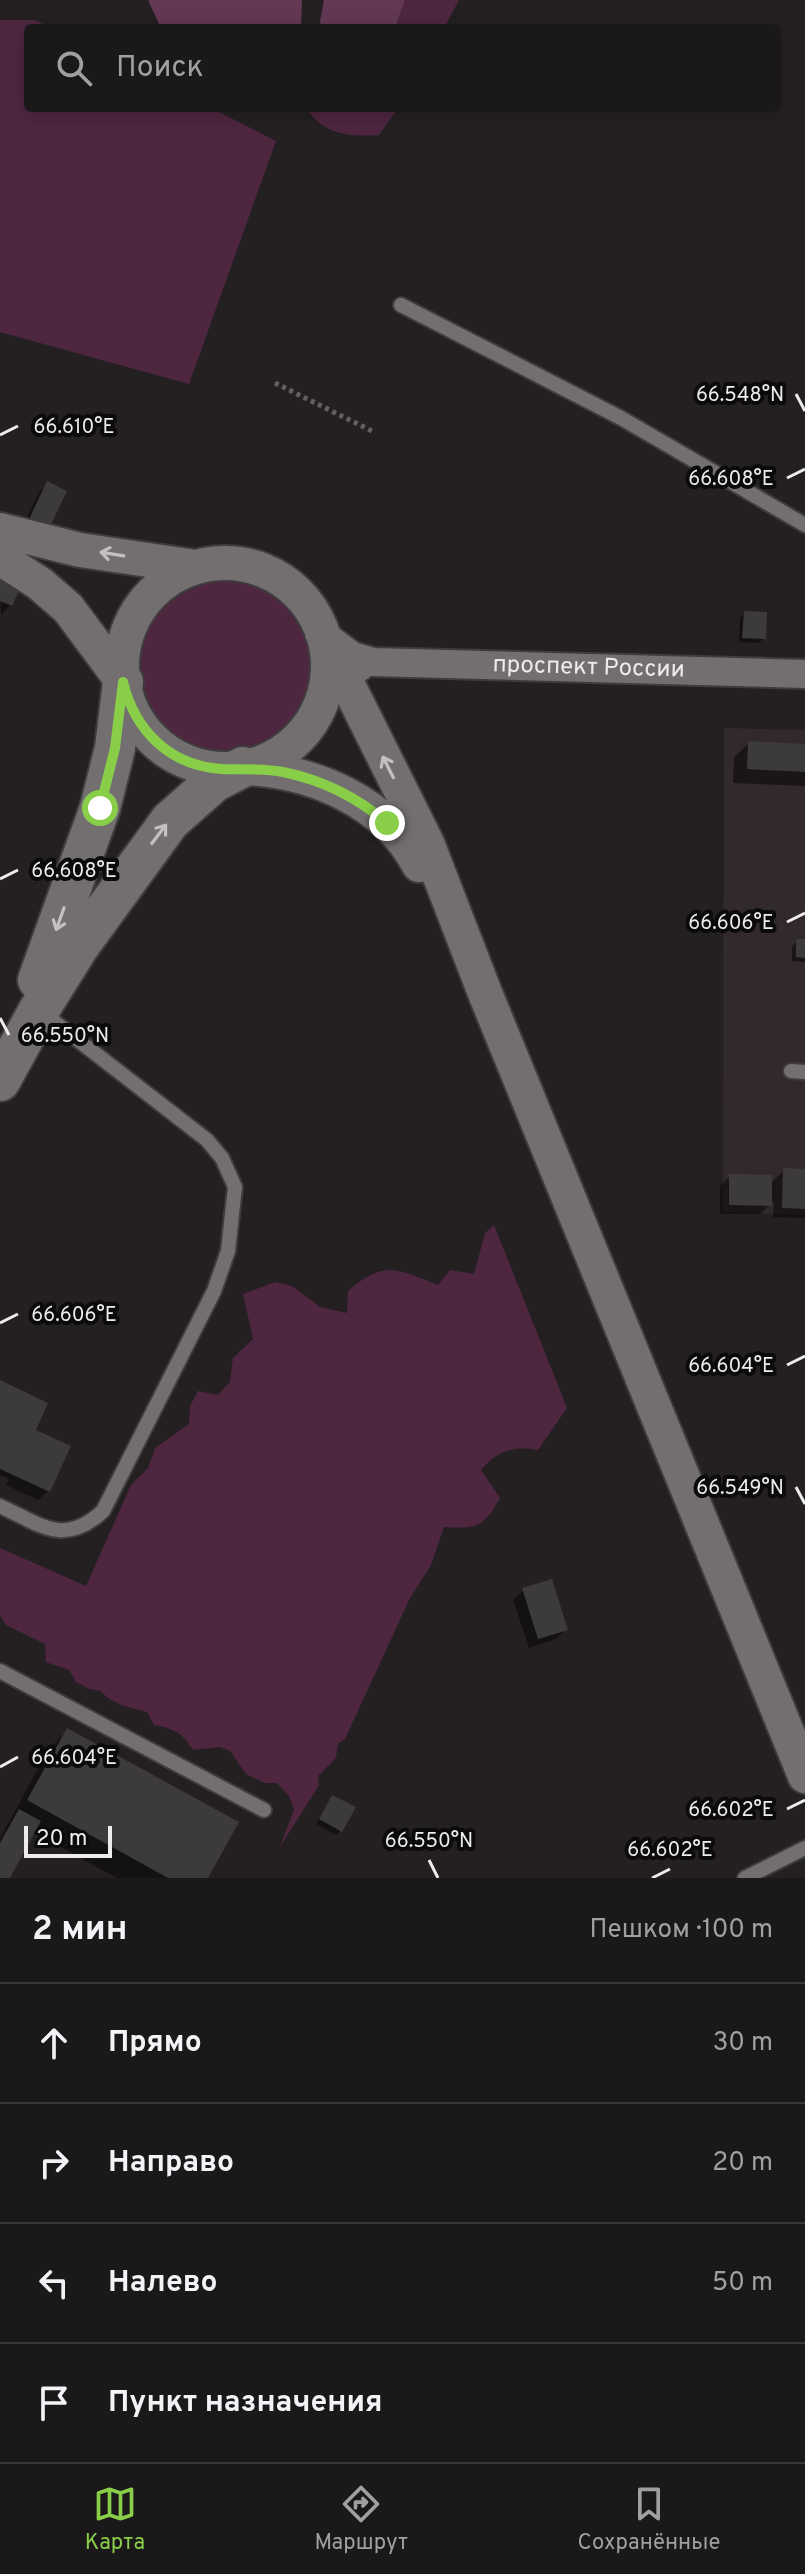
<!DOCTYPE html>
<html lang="ru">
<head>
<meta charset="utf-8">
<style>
  :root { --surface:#1b181a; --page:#282527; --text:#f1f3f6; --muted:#a0a0a2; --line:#393739; --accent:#89ce48 }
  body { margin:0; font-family:Overpass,sans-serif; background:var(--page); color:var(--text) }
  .scale { position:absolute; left:24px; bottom:20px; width:88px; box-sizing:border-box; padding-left:8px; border:4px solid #edebec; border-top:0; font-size:22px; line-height:28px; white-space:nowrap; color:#edebec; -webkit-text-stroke:6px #0c0b0b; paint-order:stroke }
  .stop { position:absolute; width:24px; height:24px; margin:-18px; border:6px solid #89ce48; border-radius:50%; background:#fff }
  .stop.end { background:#89ce48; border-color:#fff; box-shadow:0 2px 8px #0008 }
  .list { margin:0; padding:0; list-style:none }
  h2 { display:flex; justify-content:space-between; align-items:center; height:104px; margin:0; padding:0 32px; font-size:34px }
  h2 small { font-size:26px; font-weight:400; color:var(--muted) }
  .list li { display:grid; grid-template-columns:52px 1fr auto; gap:24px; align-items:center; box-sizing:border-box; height:120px; padding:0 32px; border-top:2px solid var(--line) }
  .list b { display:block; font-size:30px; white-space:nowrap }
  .list em { font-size:26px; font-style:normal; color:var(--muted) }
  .icon { flex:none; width:44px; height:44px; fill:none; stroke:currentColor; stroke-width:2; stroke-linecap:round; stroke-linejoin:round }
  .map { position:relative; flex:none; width:805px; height:1878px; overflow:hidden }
  .search { position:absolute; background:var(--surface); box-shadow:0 4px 20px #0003; left:24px; right:24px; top:24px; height:88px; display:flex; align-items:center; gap:20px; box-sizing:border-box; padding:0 28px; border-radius:8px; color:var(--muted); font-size:30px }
  .sheet { height:584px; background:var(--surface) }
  nav { display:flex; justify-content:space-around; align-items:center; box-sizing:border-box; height:112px; border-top:2px solid var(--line); background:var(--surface); font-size:22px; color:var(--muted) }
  nav a { display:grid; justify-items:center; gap:4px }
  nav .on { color:var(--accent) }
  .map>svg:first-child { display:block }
</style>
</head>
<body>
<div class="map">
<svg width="805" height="1878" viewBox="0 0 805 1878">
  <rect width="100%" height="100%" fill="#242022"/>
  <path fill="#32292e" d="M724 728 805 730V1215L723 1212Z"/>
  <path fill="#4e2640" d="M405 0H459L444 28H395Z
    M0 20H35L51 28H28V108H211L276 141 189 384 0 332Z
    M306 108H398L379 135C349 137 324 135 306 108Z
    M138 666a86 86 0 1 1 172 0a86 86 0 1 1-172 0Z
    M494 1225 567 1408 538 1450C512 1446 498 1450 481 1470L500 1498C484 1527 477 1529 444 1527L431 1565 410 1598 345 1739 338 1744 336 1758 318 1776 319 1785 280 1847 294 1809 289 1796 277 1783H265L246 1774 230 1751 220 1747 193 1750C183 1733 173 1728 154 1725L147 1712C131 1708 111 1704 101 1691L89 1689 76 1682 69 1670 46 1662 45 1644 6 1625 0 1615V1548L86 1586 131 1485 148 1468 155 1448 189 1424 190 1406 198 1391 218 1395 230 1382 233 1358 253 1339 243 1294 275 1282 292 1286 320 1307 347 1313 348 1291C384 1260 397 1269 438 1285L450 1270 474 1274 485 1233Z"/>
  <path fill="#643854" d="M148 0H302L301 28H165L159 24Z
    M324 0H405L395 28H321L320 21Z"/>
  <path fill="#0007" d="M47 484 10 605 1 615 0 573 38 494Z
    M744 613 764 638 759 643 739 642 740 618Z
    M749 743 805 746V786L733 783 734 757Z
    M797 941H805V962L792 961V946Z
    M784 1170 805 1171V1218L773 1217 774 1201 760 1214H720V1186L730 1176 770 1184Z
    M0 1382 33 1431 48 1491 38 1500 6 1485 9 1479 0 1475Z
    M523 1590 566 1629 556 1639 529 1648 513 1600Z
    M68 1730 206 1878H117L33 1832 7 1878H0V1838L49 1749Z
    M332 1797 340 1831 336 1835 316 1824Z"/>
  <path fill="#3d3a3c" d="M47 481 67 491 12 606 0 601V581Z
    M744 611 767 612 766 639 742 638Z
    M748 741 805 744V772L747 769Z
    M796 939H805V958L796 957Z
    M783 1168 805 1169V1209L782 1208Z
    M729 1174 772 1175V1206L729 1205Z
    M0 1380 48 1403 36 1430 71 1446 50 1492 0 1469Z
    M552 1579 568 1630 538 1639 522 1588Z
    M67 1728 239 1822 208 1878H168L27 1800Z
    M332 1795 356 1807 342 1832 319 1819Z
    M19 1809 41 1821 10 1878H0V1843Z"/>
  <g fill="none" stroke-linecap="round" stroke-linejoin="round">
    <defs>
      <path id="service" d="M401 305 621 418 805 525
        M791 1071 805 1072
        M0 1506C41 1525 64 1547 103 1511L214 1291 228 1251 235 1187 222 1158 207 1140 43 1013
        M0 1671 264 1810
        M745 1878 805 1848"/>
      <g id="minor">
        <path id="s1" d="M323 634 352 656 373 662 805 674"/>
        <path d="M320 705 334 684 361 666"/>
      </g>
      <path id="tertiary" d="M0 530 80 550 189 566
        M0 558 39 583 68 608 123 682
        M122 666a103 103 0 1 1 206 0a103 103 0 1 1-206 0Z
        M322 633 427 843 485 993 805 1776
        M247 768C315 772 386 802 419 865"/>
      <path id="secondary" d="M38 980 100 808 115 748 123 682
        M0 1081 39 1010 79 946 170 821 214 782 243 767"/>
    </defs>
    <use href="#service" stroke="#3e3c3d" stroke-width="18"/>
    <use href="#minor" stroke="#3e3c3d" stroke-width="32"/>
    <use href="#tertiary" stroke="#3e3c3d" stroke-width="38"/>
    <use href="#secondary" stroke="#3e3c3d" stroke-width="44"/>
    <path stroke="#636062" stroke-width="5" stroke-dasharray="4 4" stroke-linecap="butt" d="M275 383 372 431"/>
    <use href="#service" stroke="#736f71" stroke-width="14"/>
    <use href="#minor" stroke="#736f71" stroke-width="28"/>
    <use href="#tertiary" stroke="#736f71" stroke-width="34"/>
    <use href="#secondary" stroke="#736f71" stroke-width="40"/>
  </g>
  <defs><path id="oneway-shaft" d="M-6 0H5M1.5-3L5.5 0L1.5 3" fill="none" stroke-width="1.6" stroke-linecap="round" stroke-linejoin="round" transform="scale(2)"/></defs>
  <g stroke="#c2c0c1">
    <use href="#oneway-shaft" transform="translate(112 554) rotate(-171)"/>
    <use href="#oneway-shaft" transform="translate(388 767) rotate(-117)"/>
    <use href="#oneway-shaft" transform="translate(159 834) rotate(-53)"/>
    <use href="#oneway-shaft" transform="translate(60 919) rotate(110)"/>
  </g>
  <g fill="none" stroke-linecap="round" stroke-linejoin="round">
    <path stroke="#89ce48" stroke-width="10" d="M100 808 115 748 123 682C135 731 170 766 222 769 242 770 262 768 283 772 322 780 357 797 387 823"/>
  </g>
  <path fill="none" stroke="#edebec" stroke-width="3" d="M796 394 805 411M0 435 18 426M787 478 805 469M0 879 18 870M787 922 805 913M0 1018 9 1035M0 1323 18 1314M787 1365 805 1356M796 1487 805 1504M0 1767 18 1757M787 1809 805 1800M429 1860 438 1878M652 1878 670 1869"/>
  <g text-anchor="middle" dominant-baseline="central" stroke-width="8" stroke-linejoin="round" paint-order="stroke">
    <g font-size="24" fill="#edebec" stroke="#0c0b0b">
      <text stroke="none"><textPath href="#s1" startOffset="274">проспект России</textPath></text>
    </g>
  </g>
  <g font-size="20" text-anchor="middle" fill="#edebec" stroke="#0c0b0b" stroke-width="8" stroke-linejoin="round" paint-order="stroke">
    <text x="740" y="401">66.548°N</text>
    <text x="74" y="433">66.610°E</text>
    <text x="731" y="485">66.608°E</text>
    <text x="74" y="877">66.608°E</text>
    <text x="731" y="929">66.606°E</text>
    <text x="65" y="1042">66.550°N</text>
    <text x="74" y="1321">66.606°E</text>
    <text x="731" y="1372">66.604°E</text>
    <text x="740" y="1494">66.549°N</text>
    <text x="74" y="1764">66.604°E</text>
    <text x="731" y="1816">66.602°E</text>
    <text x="429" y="1847">66.550°N</text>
    <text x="670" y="1856">66.602°E</text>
  </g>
</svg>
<div class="scale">20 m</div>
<div class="stop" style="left:100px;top:808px"></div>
<div class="stop end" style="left:387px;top:823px"></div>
<div class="search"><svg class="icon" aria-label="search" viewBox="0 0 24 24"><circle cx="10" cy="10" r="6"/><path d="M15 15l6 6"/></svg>Поиск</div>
</div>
<section class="sheet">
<h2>2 мин<small>Пешком · 100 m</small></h2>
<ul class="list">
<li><svg class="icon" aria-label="ahead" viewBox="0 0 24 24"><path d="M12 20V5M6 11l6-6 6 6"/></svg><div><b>Прямо</b></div><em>30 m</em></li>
<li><svg class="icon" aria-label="right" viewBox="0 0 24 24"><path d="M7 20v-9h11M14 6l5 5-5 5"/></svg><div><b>Направо</b></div><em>20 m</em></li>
<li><svg class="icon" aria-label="left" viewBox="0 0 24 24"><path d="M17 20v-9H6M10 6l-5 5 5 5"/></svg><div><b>Налево</b></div><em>50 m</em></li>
<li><svg class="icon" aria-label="arrive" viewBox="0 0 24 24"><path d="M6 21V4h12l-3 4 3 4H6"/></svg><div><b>Пункт назначения</b></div></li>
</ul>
</section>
<nav>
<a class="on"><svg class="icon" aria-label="map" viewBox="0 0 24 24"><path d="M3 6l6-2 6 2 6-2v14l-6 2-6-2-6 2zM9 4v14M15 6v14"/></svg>Карта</a>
<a><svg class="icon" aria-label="directions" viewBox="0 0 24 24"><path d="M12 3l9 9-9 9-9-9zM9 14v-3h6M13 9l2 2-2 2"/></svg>Маршрут</a>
<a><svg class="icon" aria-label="saved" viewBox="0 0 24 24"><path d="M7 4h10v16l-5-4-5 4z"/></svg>Сохранённые</a>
</nav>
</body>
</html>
